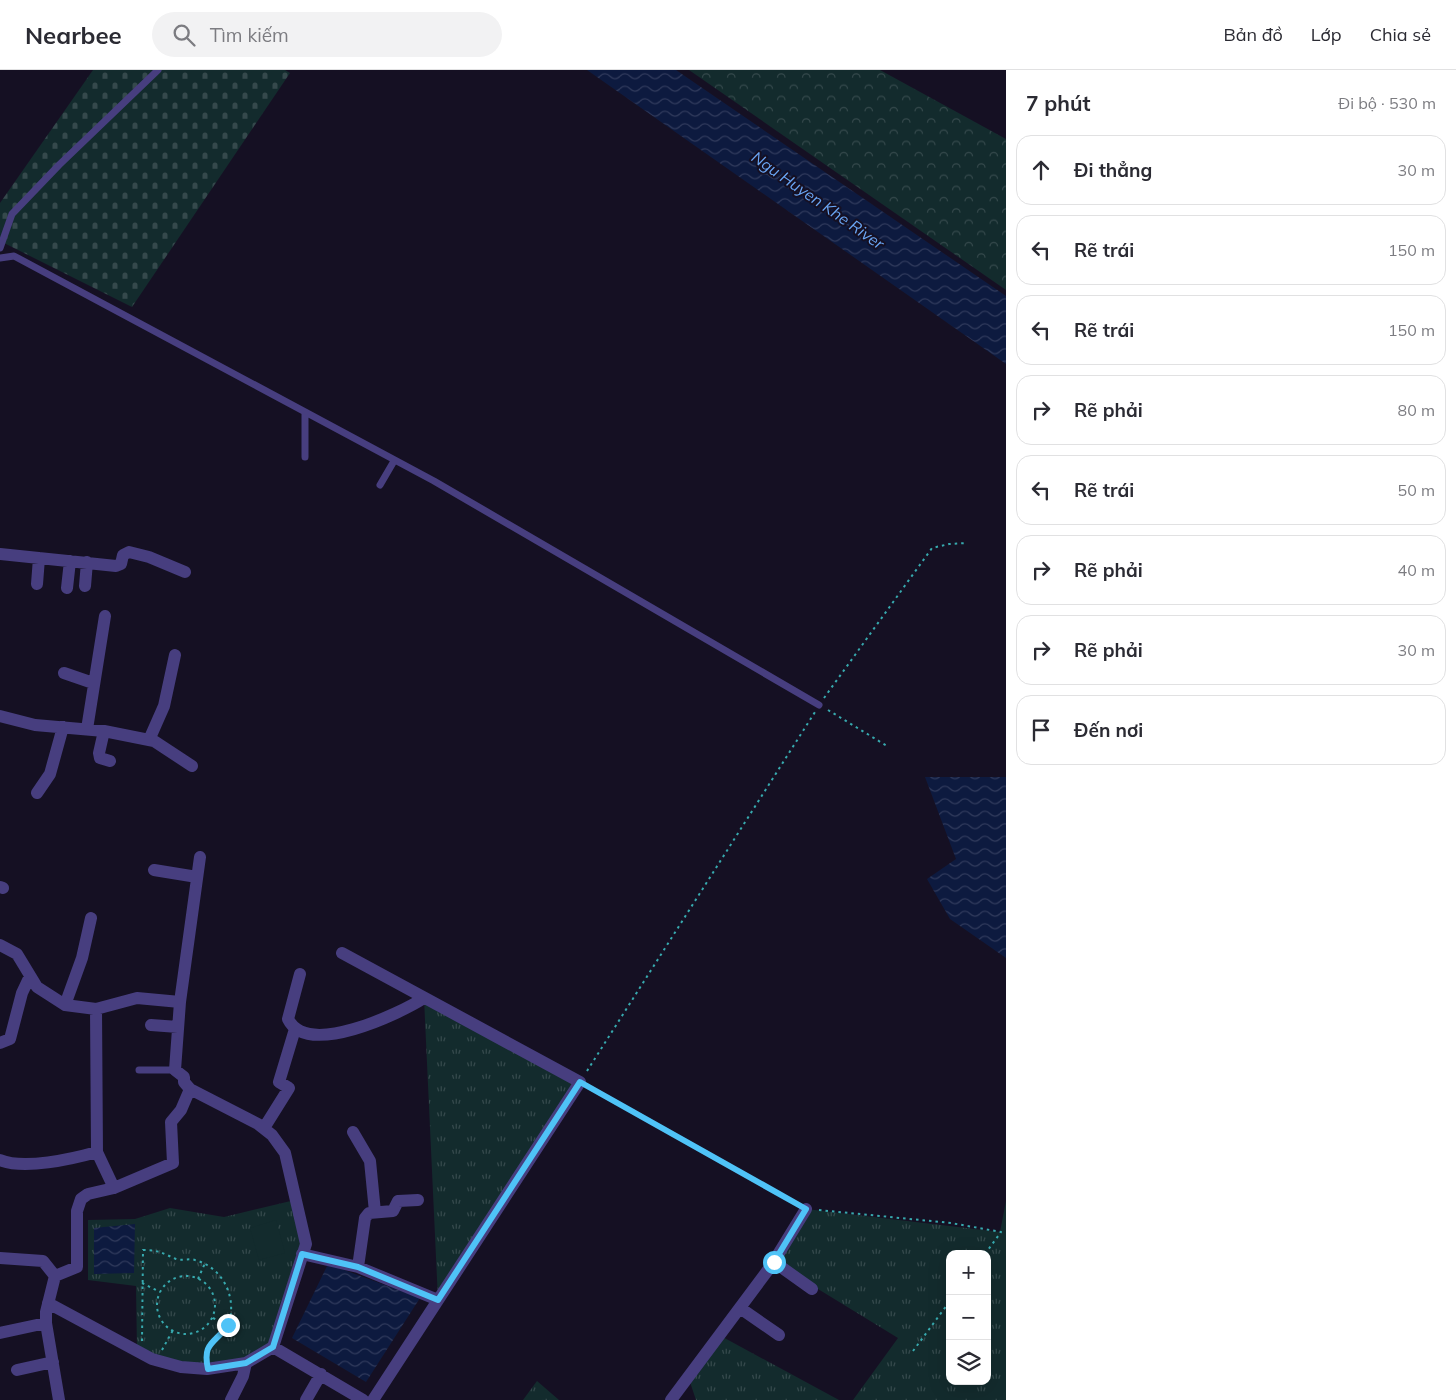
<!DOCTYPE html>
<html lang="vi">
<head>
<meta charset="utf-8">
<style>
  :root { --surface:#fff; --page:#f2f2f3; --text:#2b2b33; --muted:#7c7c81; --line:#e1e1e2 }
  body { margin:0; font-family:Mulish,sans-serif; background:var(--page); color:var(--text) }
  .controls { position:absolute; right:15px; bottom:15px; display:grid; overflow:hidden; border-radius:10px; box-shadow:0 5px 20px #0002 }
  .controls button { width:45px; height:45px; display:grid; place-items:center; padding:0; border:0; border-bottom:1px solid var(--line); background:var(--surface); color:var(--text); font:25px sans-serif }
  .stop { position:absolute; width:15px; height:15px; margin:-11px; border:4px solid #4fc3f7; border-radius:50%; background:#fff }
  .stop.end { background:#4fc3f7; border-color:#fff; box-shadow:0 1px 5px #0008 }
  .list { margin:0; padding:0; list-style:none }
  h2 { display:flex; justify-content:space-between; align-items:center; height:65px; margin:0; padding:0 20px; font-size:21px }
  h2 small { font-size:16px; font-weight:400; color:var(--muted) }
  .list li { display:grid; grid-template-columns:32px 1fr auto; gap:15px; align-items:center; box-sizing:border-box; height:70px; margin:0 10px 10px; padding:0 10px; border:1px solid var(--line); border-radius:15px }
  .list b { display:block; font-size:19px; white-space:nowrap }
  .list em { font-size:16px; font-style:normal; color:var(--muted) }
  .icon { flex:none; width:28px; height:28px; fill:none; stroke:currentColor; stroke-width:2; stroke-linecap:round; stroke-linejoin:round }
  .map { position:relative; flex:none; width:1006px; height:1330px; overflow:hidden }
  header { display:flex; align-items:center; gap:30px; box-sizing:border-box; height:70px; padding:0 25px; background:var(--surface); border-bottom:1px solid var(--line) }
  header strong { font-size:24px }
  nav { display:flex; gap:28px; margin-inline-start:auto; font-size:18px }
  .search { width:350px; height:45px; background:var(--page); display:flex; align-items:center; gap:12px; box-sizing:border-box; padding:0 18px; border-radius:28px; color:var(--muted); font-size:19px }
  main { display:flex }
  aside { flex:1; background:var(--surface) }
  .map>svg:first-child { display:block }
</style>
</head>
<body>
<header>
<strong>Nearbee</strong>
<div class="search"><svg class="icon" aria-label="search" viewBox="0 0 24 24"><circle cx="10" cy="10" r="6"/><path d="M15 15l6 6"/></svg>Tìm kiếm</div>
<nav><a>Bản đồ</a><a>Lớp</a><a>Chia sẻ</a></nav>
</header>
<main>
<div class="map">
<svg width="1006" height="1330" viewBox="0 0 1006 1330">
  <defs>
    <pattern id="grass-tufts" width="24" height="20" patternUnits="userSpaceOnUse" patternTransform="scale(1.25)"><rect width="24" height="20" fill="#132b2d"/><path d="M3 7l-1-3M5 7V3M7 7l1-3M15 17l-1-3M17 17v-4M19 17l1-3" fill="none" stroke="#35494c"/></pattern>
    <pattern id="forest-crowns" width="20" height="18" patternUnits="userSpaceOnUse" patternTransform="scale(1.25)"><rect width="20" height="18" fill="#132b2d"/><path d="M2 6a3 3 0 1 1 6 0M12 15a3 3 0 1 1 6 0" fill="none" stroke="#35494c"/></pattern>
    <pattern id="cemetery-stones" width="16" height="16" patternUnits="userSpaceOnUse" patternTransform="scale(1.25)"><rect width="16" height="16" fill="#132b2d"/><path d="M2 7V4a2 2 0 0 1 4 0v3zM10 15v-3a2 2 0 0 1 4 0v3z" fill="#35494c"/></pattern>
    <pattern id="water-waves" width="16" height="10" patternUnits="userSpaceOnUse" patternTransform="scale(1.25)"><rect width="16" height="10" fill="#0d1a3f"/><path d="M0 5q4-4 8 0t8 0" fill="none" stroke="#303a5c"/></pattern>
  </defs>
  <rect width="100%" height="100%" fill="#151023"/>
  <path fill="url(#grass-tufts)" fill-rule="evenodd" d="M424 928 580 1012 438 1230Z
    M295 1130 306 1174 273 1277 246 1293 207 1299 137 1281 136 1216 88 1210V1150L135 1149 170 1138 224 1147Z
    M1006 1131V1330H853L898 1268 774 1192 806 1139 1000 1162ZM950 1184H987V1311H950Z
    M719 1265 839 1330H696L688 1306Z
    M537 1311 559 1330H523Z"/>
  <path fill="url(#forest-crowns)" d="M689 0H880L1006 69V220Z"/>
  <path fill="url(#cemetery-stones)" d="M93 0H285L290 3 132 237 0 171V133Z"/>
  <path fill="#132b2d" d="M276 1150 285 1183 259 1190 250 1158Z"/>
  <path fill="url(#water-waves)" d="M587 0H676L1006 226V294Z
    M925 707H1006V888L950 849 927 809 956 789Z
    M135 1154 134 1203 94 1204V1158Z
    M328 1194 420 1228 366 1312 292 1268Z"/>
  <g fill="none" stroke-linecap="round" stroke-linejoin="round">
    <path stroke="#37a9ae" stroke-width="2" stroke-dasharray="2.5 4" stroke-linecap="butt" d="M824 628 932 478 949 474 967 473
      M828 640 887 676
      M587 1001 815 642
      M591 1018 796 1133
      M819 1140 951 1153 1001 1162 985 1184
      M157 1235a29 29 0 1 1 58 0a29 29 0 1 1-58 0Z
      M198 1209 205 1193
      M142 1213 160 1222
      M213 1248 228 1255
      M142 1271 143 1180C159 1180 162 1183 176 1189 181 1191 189 1188 195 1190 222 1197 237 1226 229 1253 224 1268 206 1271 205 1287
      M162 1280 173 1260
      M913 1281 950 1231"/>
    <path stroke="#473e7f" stroke-width="7" d="M0 178 12 144 59 95 158 0
      M0 188 14 186 434 411 819 635
      M305 343V387
      M380 415 394 391
      M139 1000H175"/>
    <path stroke="#473e7f" stroke-width="12" d="M0 484 116 496 121 494 123 485 129 482 149 487 185 502
      M37 514 39 488
      M85 516 87 492
      M67 518 70 491
      M64 603 93 613
      M0 646 35 655 104 661 154 671 192 696
      M87 659 105 546
      M104 661 99 683 100 688 110 691
      M149 670 164 636 175 585
      M37 723 50 704 63 657
      M200 787 180 932 175 1000 184 1007V1012L190 1019 258 1054 272 1065 285 1083 306 1174 273 1277
      M154 800 197 807
      M0 817 3 818
      M0 875 17 884 37 917 65 935 96 939 137 928 180 932
      M342 883 580 1012 373 1330
      M300 904 288 949C307 988 399 944 424 928
      M65 935 82 888 91 848
      M96 939 97 1082 114 1118
      M151 955 178 957
      M0 973 10 969 22 923 30 906
      M264 1058 289 1018 279 1012 295 959
      M353 1062 370 1091 375 1142
      M0 1090C24 1100 72 1089 97 1082
      M302 1184 358 1197 438 1230
      M0 1188 43 1191 55 1206
      M774 1192 812 1219
      M358 1197 365 1148 369 1143 393 1141 398 1131 418 1130
      M55 1206 77 1197V1141L81 1129 88 1124 114 1118 173 1093 171 1052 181 1040 190 1019
      M55 1206 46 1242V1253L59 1330
      M48 1233 152 1289 181 1297 207 1299 246 1293 273 1277 363 1330
      M740 1238 779 1265
      M0 1263 46 1253
      M17 1300 53 1292
      M231 1330 243 1306 246 1293
      M306 1330 321 1304
      M671 1330 771 1196 806 1139"/>
  </g>
  <g fill="none" stroke-linecap="round" stroke-linejoin="round">
    <path stroke="#4fc3f7" stroke-width="6" d="M228 1255C215 1274 202 1272 208 1299L246 1293 273 1277 302 1184 358 1197 438 1230 580 1012 806 1139 774 1192"/>
  </g>
  <g text-anchor="middle" dominant-baseline="central" stroke-width="4" stroke-linejoin="round" paint-order="stroke">
    <g font-size="16" font-style="italic" fill="#6aa6f5" stroke="#151023">
      <text transform="translate(818 130) rotate(35)">Ngu Huyen Khe River</text>
    </g>
  </g>
</svg>
<div class="controls">
<button>+</button>
<button>−</button>
<button><svg class="icon" aria-label="layers" viewBox="0 0 24 24"><path d="M12 4l9 5-9 5-9-5zM3 14l9 5 9-5"/></svg></button>
</div>
<div class="stop" style="left:774px;top:1192px"></div>
<div class="stop end" style="left:228px;top:1255px"></div>
</div>
<aside>
<h2>7 phút<small>Đi bộ · 530 m</small></h2>
<ul class="list">
<li><svg class="icon" aria-label="ahead" viewBox="0 0 24 24"><path d="M12 20V5M6 11l6-6 6 6"/></svg><div><b>Đi thẳng</b></div><em>30 m</em></li>
<li><svg class="icon" aria-label="left" viewBox="0 0 24 24"><path d="M17 20v-9H6M10 6l-5 5 5 5"/></svg><div><b>Rẽ trái</b></div><em>150 m</em></li>
<li><svg class="icon" aria-label="left" viewBox="0 0 24 24"><path d="M17 20v-9H6M10 6l-5 5 5 5"/></svg><div><b>Rẽ trái</b></div><em>150 m</em></li>
<li><svg class="icon" aria-label="right" viewBox="0 0 24 24"><path d="M7 20v-9h11M14 6l5 5-5 5"/></svg><div><b>Rẽ phải</b></div><em>80 m</em></li>
<li><svg class="icon" aria-label="left" viewBox="0 0 24 24"><path d="M17 20v-9H6M10 6l-5 5 5 5"/></svg><div><b>Rẽ trái</b></div><em>50 m</em></li>
<li><svg class="icon" aria-label="right" viewBox="0 0 24 24"><path d="M7 20v-9h11M14 6l5 5-5 5"/></svg><div><b>Rẽ phải</b></div><em>40 m</em></li>
<li><svg class="icon" aria-label="right" viewBox="0 0 24 24"><path d="M7 20v-9h11M14 6l5 5-5 5"/></svg><div><b>Rẽ phải</b></div><em>30 m</em></li>
<li><svg class="icon" aria-label="arrive" viewBox="0 0 24 24"><path d="M6 21V4h12l-3 4 3 4H6"/></svg><div><b>Đến nơi</b></div></li>
</ul>
</aside>
</main>
</body>
</html>
